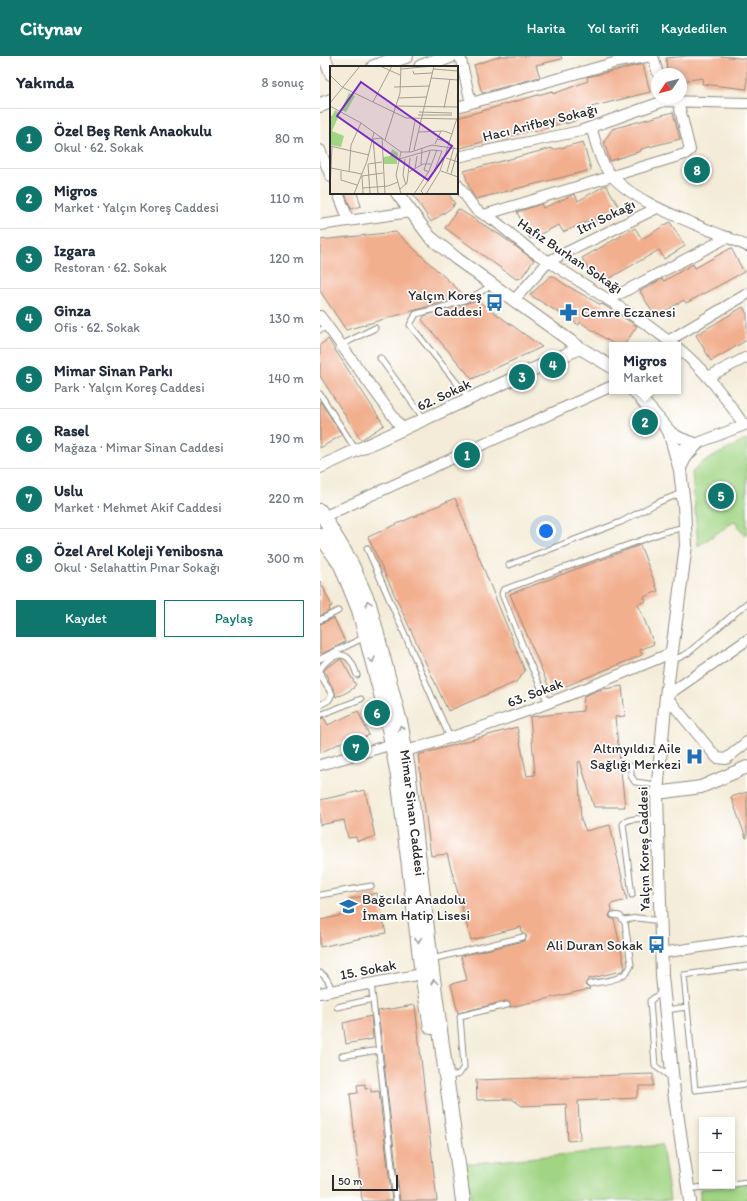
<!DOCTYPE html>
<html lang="tr">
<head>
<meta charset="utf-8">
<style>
  :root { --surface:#fff; --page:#f6f6f7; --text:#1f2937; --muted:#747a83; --line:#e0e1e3; --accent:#0f766e }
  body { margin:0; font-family:Itim,sans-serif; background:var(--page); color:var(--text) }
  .controls { position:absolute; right:12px; bottom:12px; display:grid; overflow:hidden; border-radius:0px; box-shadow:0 2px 6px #0003 }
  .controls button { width:36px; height:36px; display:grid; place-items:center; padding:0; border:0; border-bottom:1px solid var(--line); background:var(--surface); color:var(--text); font:20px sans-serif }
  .compass { position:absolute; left:331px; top:12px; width:36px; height:36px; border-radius:50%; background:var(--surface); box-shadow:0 2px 6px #0003; rotate:235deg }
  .scale { position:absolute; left:12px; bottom:10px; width:66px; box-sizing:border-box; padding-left:4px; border:2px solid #2b2b2b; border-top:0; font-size:11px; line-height:14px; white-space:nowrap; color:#2b2b2b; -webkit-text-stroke:3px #fff; paint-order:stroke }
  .you { position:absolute; left:226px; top:475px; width:14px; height:14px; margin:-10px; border:3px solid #fff; border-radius:50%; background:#1a73e8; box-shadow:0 0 0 6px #1a73e833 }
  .badge { display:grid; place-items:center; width:26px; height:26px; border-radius:50%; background:var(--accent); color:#fff; font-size:13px; font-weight:700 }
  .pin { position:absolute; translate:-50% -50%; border:2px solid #fff; box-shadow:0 1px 4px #0006 }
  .popup { position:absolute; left:289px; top:286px; width:72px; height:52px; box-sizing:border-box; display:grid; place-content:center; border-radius:0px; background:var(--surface); filter:drop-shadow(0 1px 3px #0005); font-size:13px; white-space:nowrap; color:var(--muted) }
  .popup b { font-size:15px; color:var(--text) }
  .popup::after { content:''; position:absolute; left:50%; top:100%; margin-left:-8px; border:8px solid transparent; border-top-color:var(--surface) }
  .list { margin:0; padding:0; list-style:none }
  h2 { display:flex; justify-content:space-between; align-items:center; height:52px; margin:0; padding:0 16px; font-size:17px }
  h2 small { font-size:13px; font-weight:400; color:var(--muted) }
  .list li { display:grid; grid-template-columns:26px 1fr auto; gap:12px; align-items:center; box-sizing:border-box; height:60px; padding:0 16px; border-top:1px solid var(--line) }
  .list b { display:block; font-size:15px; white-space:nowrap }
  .list p { margin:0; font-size:13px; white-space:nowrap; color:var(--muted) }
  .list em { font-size:13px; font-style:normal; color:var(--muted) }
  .actions { display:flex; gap:8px; padding:12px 16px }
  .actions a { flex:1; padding:9px 0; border:1px solid var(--accent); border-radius:0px; text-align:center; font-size:14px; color:var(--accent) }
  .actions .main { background:var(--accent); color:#fff }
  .map { position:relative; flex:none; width:427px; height:1145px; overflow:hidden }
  header { display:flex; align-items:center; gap:24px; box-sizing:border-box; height:56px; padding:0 20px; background:var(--accent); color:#fff }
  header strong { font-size:19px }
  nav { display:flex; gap:22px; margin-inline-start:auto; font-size:14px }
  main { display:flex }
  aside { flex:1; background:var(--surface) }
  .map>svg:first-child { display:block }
</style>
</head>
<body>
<header>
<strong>Citynav</strong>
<nav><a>Harita</a><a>Yol tarifi</a><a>Kaydedilen</a></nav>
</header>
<main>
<aside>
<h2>Yakında<small>8 sonuç</small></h2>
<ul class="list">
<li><span class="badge">1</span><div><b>Özel Beş Renk Anaokulu</b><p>Okul · 62. Sokak</p></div><em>80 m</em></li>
<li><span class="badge">2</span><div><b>Migros</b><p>Market · Yalçın Koreş Caddesi</p></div><em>110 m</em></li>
<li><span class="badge">3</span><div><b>Izgara</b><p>Restoran · 62. Sokak</p></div><em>120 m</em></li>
<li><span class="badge">4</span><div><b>Ginza</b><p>Ofis · 62. Sokak</p></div><em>130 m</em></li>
<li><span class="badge">5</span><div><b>Mimar Sinan Parkı</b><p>Park · Yalçın Koreş Caddesi</p></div><em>140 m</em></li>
<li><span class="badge">6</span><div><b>Rasel</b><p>Mağaza · Mimar Sinan Caddesi</p></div><em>190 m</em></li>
<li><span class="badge">7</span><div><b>Uslu</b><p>Market · Mehmet Akif Caddesi</p></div><em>220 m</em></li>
<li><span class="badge">8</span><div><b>Özel Arel Koleji Yenibosna</b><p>Okul · Selahattin Pınar Sokağı</p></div><em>300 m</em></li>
</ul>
<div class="actions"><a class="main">Kaydet</a><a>Paylaş</a></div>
</aside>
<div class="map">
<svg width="427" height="1145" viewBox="0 0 427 1145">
  <rect width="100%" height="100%" fill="#fff"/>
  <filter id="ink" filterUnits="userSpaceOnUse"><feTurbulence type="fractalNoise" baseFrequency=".025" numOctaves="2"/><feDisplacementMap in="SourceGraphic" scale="8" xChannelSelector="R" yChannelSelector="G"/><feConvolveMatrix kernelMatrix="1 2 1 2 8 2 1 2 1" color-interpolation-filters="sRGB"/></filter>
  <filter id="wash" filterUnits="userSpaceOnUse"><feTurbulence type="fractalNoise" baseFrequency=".012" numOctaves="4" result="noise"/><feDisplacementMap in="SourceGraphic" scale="16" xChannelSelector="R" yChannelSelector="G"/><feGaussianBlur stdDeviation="0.9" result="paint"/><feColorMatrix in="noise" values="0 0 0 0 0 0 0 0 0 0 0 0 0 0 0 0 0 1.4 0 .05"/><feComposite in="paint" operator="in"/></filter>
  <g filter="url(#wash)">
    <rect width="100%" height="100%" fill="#f4ecd8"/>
    <path fill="#a1d584" stroke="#668058" d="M427 383V477L424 479 415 465 378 490 372 416 383 406Z
      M342 1089 350 1144 151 1145 146 1108Z
      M427 1125V1145H380V1133L412 1130Z"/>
    <g id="blocks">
      <path fill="#f2af8e" d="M181 0H241L242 3 216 9 220 21 162 37 154 9Z
        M368 0H401L427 3V33L382 28 383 22 361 25V18H347L346 2Z
        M323 8 330 36 271 51 274 58 246 68V66L214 76V73L182 83 181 81 137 93V62L232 35 233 38 268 25 267 21Z
        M353 56 360 83 321 93V95L290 105 284 86 292 73Z
        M263 86 271 114 156 143 150 134 144 115 232 92 233 94Z
        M286 129 301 154 279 167 276 162 243 176 239 169 210 183 197 156 221 148 223 152 255 138 258 145Z
        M25 137H37L41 150 31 153Z
        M92 137H128L135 148 132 149 134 150 111 166Z
        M138 153 180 179 214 204 201 222 196 223 125 172Z
        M350 166 365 190 344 203 339 194 283 226 273 221 262 202 315 172 322 183Z
        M76 176 145 240 26 274 0 235V184Z
        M411 192 424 216 366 247 364 244 335 261 320 235 342 223 344 225 373 208 375 212Z
        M230 220H233L244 228 281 249 282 248 317 270 304 289H295L260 266 259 269 210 239Z
        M157 244 222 291 152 323 102 264 104 260Z
        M423 251 427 258V284L391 305 376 279Z
        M8 283 64 369 41 384 0 320V289Z
        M0 345 22 379 0 392Z
        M135 442 205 615 196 626 128 655 48 481Z
        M320 489 338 535 324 541 326 545 318 548 334 588 320 594 322 599 231 636 190 538Z
        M0 525 12 550 9 551 10 554 0 560Z
        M14 562 25 586 3 597H0V568Z
        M21 603 36 629 33 631 34 632 20 640 19 639 16 641 15 636 4 615 7 611Z
        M302 630 305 660 295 661 305 751H274L260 705 258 706 261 764 266 775 290 769 307 844 291 848 292 855 289 859 290 862 294 863 305 912 301 915 268 923 265 929 270 933 190 951V947L186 945 138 957 131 928 147 924 141 900 204 885 207 880 202 877 201 871 151 884 127 798 111 800 98 699 197 671 207 720 215 719 210 661 263 655 264 640 279 634Z
        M38 655 49 679 28 688 26 684 0 697V663L4 662 8 669Z
        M45 734 55 781 37 785 36 781 28 782 24 764 0 769V744Z
        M427 736V782H426L411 741Z
        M57 837 66 877 0 891V864L33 857 30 843Z
        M95 949 117 1145H80L58 955Z
        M51 960 53 983 26 988 23 967Z
        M333 1018V1030H320L316 1042 258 1045 260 1084 248 1085 246 1048 202 1050 192 1043 157 1044 156 1024Z
        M45 1028V1033L51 1032V1036L59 1035 72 1145H43L42 1143 30 1038 38 1037 37 1029Z"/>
    </g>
  </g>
  <g filter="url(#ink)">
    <use href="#blocks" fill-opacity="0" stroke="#908c82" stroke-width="1"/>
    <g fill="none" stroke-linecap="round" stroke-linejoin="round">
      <defs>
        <path id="service" d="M0 274 8 271
          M21 289 55 272
          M60 302 104 363
          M0 338 36 394
          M149 342 90 269 96 258C124 251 149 246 173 228
          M47 492 130 682
          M189 509 301 466 339 446 362 437
          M0 564 18 555
          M0 603 45 581
          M352 603 358 602 368 597 427 547
          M228 647 208 603 182 538 183 534 344 476 365 471
          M0 649 9 644 12 638C8 632 0 622 0 615 1 607 18 596 25 600 31 602 35 613 37 619
          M0 659 41 643
          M311 710V720L315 726 337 729
          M0 839 51 830
          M312 839 303 768C309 760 327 763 337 764
          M304 864 318 862 340 865
          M112 903 203 881
          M427 910 364 919 375 1034 427 1028
          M0 917C7 920 10 928 12 935
          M51 927 76 1145
          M269 928C283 925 306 925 311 909L305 867 300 860 293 859
          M343 935 330 945 335 1010 352 1022
          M17 951 53 943
          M346 954 367 951
          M22 1000 59 994
          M128 1021 139 1018 144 1011 140 960 187 949
          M412 1128 427 1126
          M368 1133 391 1130"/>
        <path id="minor" d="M140 0 151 47
          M333 0 338 18
          M137 51 297 6 332 0
          M271 71C275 83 278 98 284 109 304 147 389 172 427 190
          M0 94 11 121
          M137 101 260 75 344 45 427 47
          M137 128 156 154 175 165 209 193 326 268 354 289
          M18 137 29 165
          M164 159 365 98 370 94 358 45
          M0 169 90 156
          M194 244 229 205 337 152
          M288 244 408 181
          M0 260 83 374
          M348 285 427 238
          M358 292C385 314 405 341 424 369
          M388 321 427 301
          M349 375 361 382 378 388
          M355 396 427 368
          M360 414 366 402 378 388
          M3 461 292 330
          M427 584 346 640 397 702 406 703 427 686
          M0 709 73 688 86 695C177 669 264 634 351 597
          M341 897 427 884
          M0 937 102 918"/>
        <path id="tertiary" d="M4 0 11 18
          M77 137 110 181 137 203 260 292 292 311
          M314 335 349 375 360 414 364 450 366 489 346 640 337 737 342 920 354 1036 370 1145
          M0 411 260 292
          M337 737 381 731 427 711"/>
        <g id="secondary">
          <path d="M54 11 86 0"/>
          <path d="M101 11 130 0"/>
          <path d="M0 49 11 45"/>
          <path id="s1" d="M0 455 30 505 49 548 81 670 88 713 112 915 143 1145"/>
          <path d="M0 479 21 509 39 554 66 657 78 720 102 918 111 971"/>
        </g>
      </defs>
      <use href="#service" stroke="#908c82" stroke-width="7"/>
      <use href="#minor" stroke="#908c82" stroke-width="12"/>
      <use href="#tertiary" stroke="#908c82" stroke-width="14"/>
      <use href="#secondary" stroke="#908c82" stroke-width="16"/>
      <use href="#service" stroke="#fff" stroke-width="5"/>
      <use href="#minor" stroke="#fff" stroke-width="10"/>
      <use href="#tertiary" stroke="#fff" stroke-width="12"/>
      <use href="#secondary" stroke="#fff" stroke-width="14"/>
    </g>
    <defs><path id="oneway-chevron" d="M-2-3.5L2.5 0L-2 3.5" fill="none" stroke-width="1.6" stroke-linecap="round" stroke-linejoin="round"/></defs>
    <g stroke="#a0a0a0">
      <use href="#oneway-chevron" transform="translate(48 547) rotate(-110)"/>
      <use href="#oneway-chevron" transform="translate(52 604) rotate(75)"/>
      <use href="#oneway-chevron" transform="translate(81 672) rotate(-104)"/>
      <use href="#oneway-chevron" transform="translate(98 884) rotate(83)"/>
      <use href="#oneway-chevron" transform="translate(114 926) rotate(-98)"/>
    </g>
  </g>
  <defs>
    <symbol id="bus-bare" viewBox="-9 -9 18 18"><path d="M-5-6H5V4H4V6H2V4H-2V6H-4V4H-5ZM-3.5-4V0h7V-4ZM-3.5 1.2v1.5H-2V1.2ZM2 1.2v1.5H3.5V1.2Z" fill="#1f6fb2" stroke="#fff" stroke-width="2.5" paint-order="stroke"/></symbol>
    <symbol id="pharmacy-bare" viewBox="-9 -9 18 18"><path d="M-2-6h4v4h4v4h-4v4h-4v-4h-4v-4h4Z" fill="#1f6fb2" stroke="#fff" stroke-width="2.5" paint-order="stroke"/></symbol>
    <symbol id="hospital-bare" viewBox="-9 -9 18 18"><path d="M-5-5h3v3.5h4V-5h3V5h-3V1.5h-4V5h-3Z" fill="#1f6fb2" stroke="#fff" stroke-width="2.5" paint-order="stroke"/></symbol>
    <symbol id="school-bare" viewBox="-9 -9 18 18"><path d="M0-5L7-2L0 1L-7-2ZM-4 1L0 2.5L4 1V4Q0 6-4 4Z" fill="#1f6fb2" stroke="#fff" stroke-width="2.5" paint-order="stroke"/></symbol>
  </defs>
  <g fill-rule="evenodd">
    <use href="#bus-bare" x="162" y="234" width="25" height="25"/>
    <use href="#pharmacy-bare" x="236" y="244" width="25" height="25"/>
    <use href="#hospital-bare" x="362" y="688" width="25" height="25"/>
    <use href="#school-bare" x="16" y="838" width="25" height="25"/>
    <use href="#bus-bare" x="324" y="876" width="25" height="25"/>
  </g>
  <g text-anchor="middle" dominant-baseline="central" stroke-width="3.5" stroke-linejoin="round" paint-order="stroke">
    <g font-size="14" fill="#2b2b2b" stroke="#fff">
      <text transform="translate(220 67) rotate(-14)">Hacı Arifbey Sokağı</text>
      <text transform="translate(286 161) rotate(-26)">Itri Sokağı</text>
      <text transform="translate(250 200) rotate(34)">Hafız Burhan Sokağı</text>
      <text transform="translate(124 339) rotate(-25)">62. Sokak</text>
      <text transform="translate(215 637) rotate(-21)">63. Sokak</text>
      <text stroke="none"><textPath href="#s1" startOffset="319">Mimar Sinan Caddesi</textPath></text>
      <text transform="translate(324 793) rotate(-91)">Yalçın Koreş Caddesi</text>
      <text transform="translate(48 914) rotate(-11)">15. Sokak</text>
    </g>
    <g font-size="14" fill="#2b2b2b" stroke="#fff" text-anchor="end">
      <text x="162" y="239">Yalçın Koreş<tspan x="162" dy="16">Caddesi</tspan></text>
      <text x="261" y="256" text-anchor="start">Cemre Eczanesi</text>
      <text x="361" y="692">Altınyıldız Aile<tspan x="361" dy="16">Sağlığı Merkezi</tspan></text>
      <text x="42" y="843" text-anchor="start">Bağcılar Anadolu<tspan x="42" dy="16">İmam Hatip Lisesi</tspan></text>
      <text x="323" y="889">Ali Duran Sokak</text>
    </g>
  </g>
  <g transform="translate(10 10)">
    <rect width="128" height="128" fill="#f4ecd8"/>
    <path d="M14 24 25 30 16 46 11 44 19 27ZM5 44 10 47 2 65 14 70 11 81 0 79V49L2 50ZM62 83 68 87 67 98H53V91L60 90Z" fill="#a1d584"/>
    <path fill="none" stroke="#a49f93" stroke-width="1" d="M50 0 70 9M71 3 103 0M103 3 128 5M83 5 84 8 102 7M0 9 12 21 76 52 126 53M101 12 128 14M64 21 100 20M68 32 97 31M43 36 62 0M0 37 30 0M0 40 31 57 71 86H81L102 79 128 83M66 40 128 41M114 42 120 13M89 46 122 47M88 49H122M88 66 114 65 122 68M107 73 119 76M55 74 70 27 71 0M105 78 111 65M0 80 39 89M84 84 104 0M71 86 66 109 71 128M79 86 85 55M116 92 128 96M69 93 101 84 112 85 104 106 91 125 94 128M75 93 73 109 76 119M91 99 92 82M1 102 32 108M85 103 87 90M11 105V114L27 119M111 105 128 111M19 106 21 79 31 57M79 106 93 98H101M99 106 94 104 100 85M117 106 124 81M121 108 128 84M33 122 58 120 68 116M0 123 2 81M70 123 77 117 80 92M24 128 37 95 44 66M33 128 32 110 53 107M40 128 38 98 52 96M48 128 43 73 52 72 55 128M84 128 99 105 107 84M96 128 110 105 127 52"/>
    <path fill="#7b2cbf" fill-opacity="0.15" stroke="#7b2cbf" stroke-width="2" d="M31 16 122 80 98 114 7 50Z"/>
    <rect width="128" height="128" fill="none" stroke="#2b2b2b" stroke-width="2"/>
  </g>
</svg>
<div class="controls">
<button>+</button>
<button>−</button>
</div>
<svg class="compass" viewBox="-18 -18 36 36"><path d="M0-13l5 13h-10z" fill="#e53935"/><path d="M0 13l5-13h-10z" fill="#747a83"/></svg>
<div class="scale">50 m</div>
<div class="you"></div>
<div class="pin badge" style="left:147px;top:399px">1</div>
<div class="pin badge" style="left:325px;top:366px">2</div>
<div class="popup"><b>Migros</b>Market</div>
<div class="pin badge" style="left:202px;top:321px">3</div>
<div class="pin badge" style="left:233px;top:309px">4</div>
<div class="pin badge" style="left:401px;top:440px">5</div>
<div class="pin badge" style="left:57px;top:657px">6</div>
<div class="pin badge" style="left:36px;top:692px">7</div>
<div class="pin badge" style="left:377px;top:114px">8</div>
</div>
</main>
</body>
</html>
